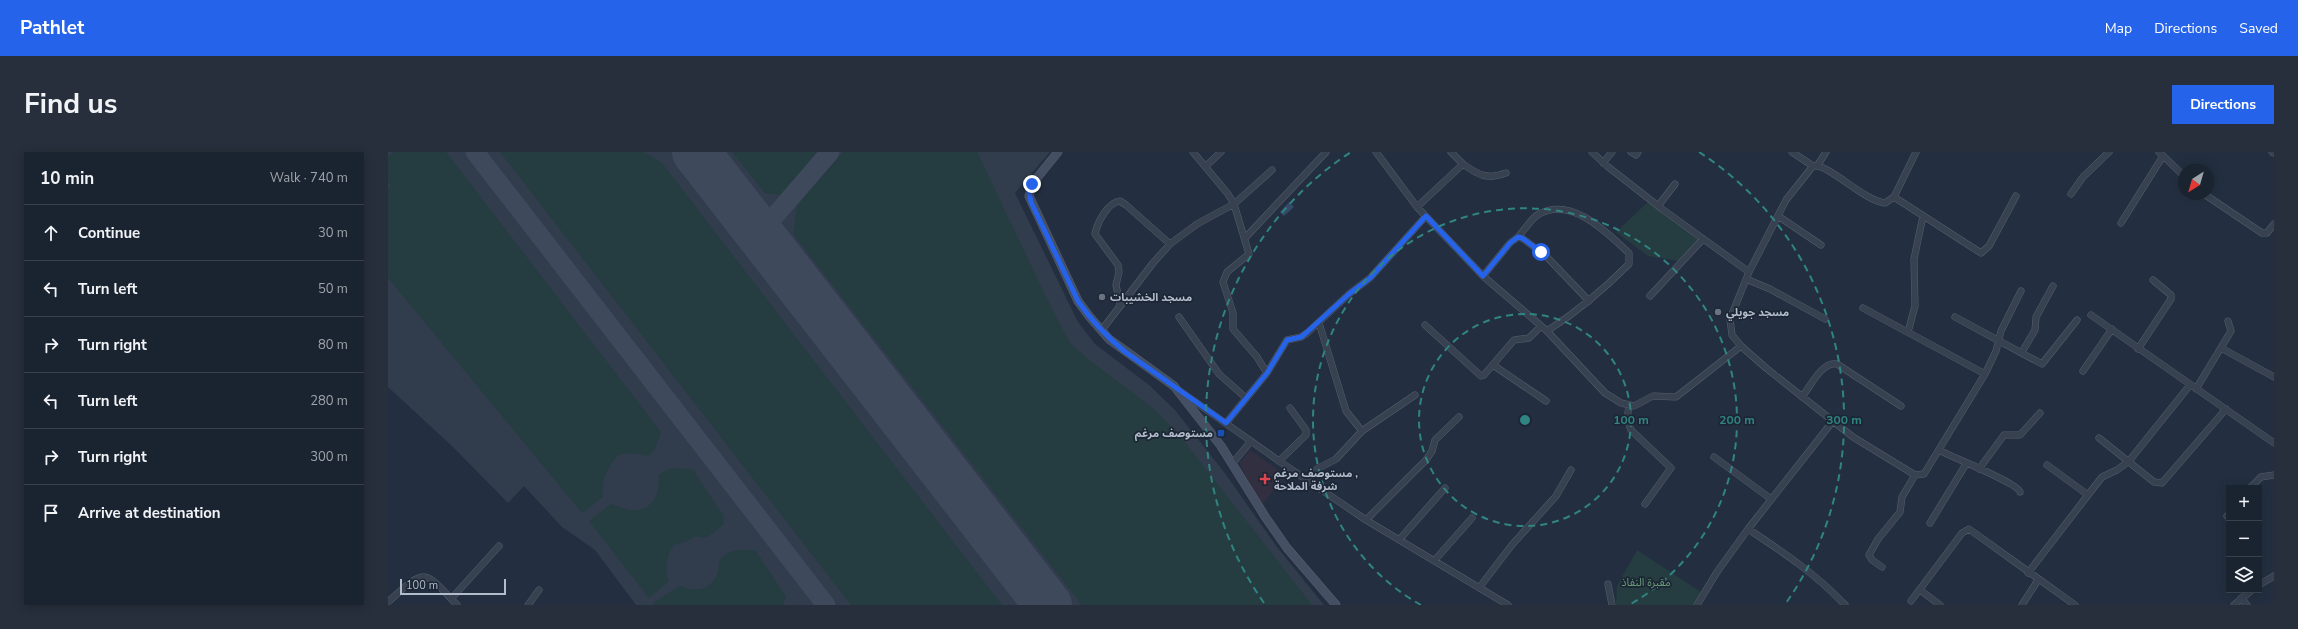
<!DOCTYPE html>
<html lang="en">
<head>
<meta charset="utf-8">
<style>
  :root { --surface:#1a2330; --page:#272f3c; --text:#f1f3f6; --muted:#9fa4ab; --line:#38404c; --accent:#2563eb }
  body { margin:0; font-family:"Nunito Sans","Noto Sans Arabic",sans-serif; background:var(--page); color:var(--text) }
  .controls { position:absolute; right:12px; bottom:12px; display:grid; overflow:hidden; border-radius:0px; box-shadow:0 2px 10px #0003 }
  .controls button { width:36px; height:36px; display:grid; place-items:center; padding:0; border:0; border-bottom:1px solid var(--line); background:var(--surface); color:var(--text); font:20px sans-serif }
  .compass { position:absolute; left:1790px; top:12px; width:36px; height:36px; border-radius:50%; background:var(--surface); box-shadow:0 2px 10px #0003; rotate:217deg }
  .scale { position:absolute; left:12px; bottom:10px; width:106px; box-sizing:border-box; padding-left:4px; border:2px solid #b3bccb; border-top:0; font-size:11px; line-height:14px; white-space:nowrap; color:#b3bccb; -webkit-text-stroke:3px #1c2635; paint-order:stroke }
  .stop { position:absolute; width:12px; height:12px; margin:-9px; border:3px solid #2563eb; border-radius:50%; background:#fff }
  .stop.end { background:#2563eb; border-color:#fff; box-shadow:0 1px 4px #0008 }
  .list { margin:0; padding:0; list-style:none }
  h2 { display:flex; justify-content:space-between; align-items:center; height:52px; margin:0; padding:0 16px; font-size:17px }
  h2 small { font-size:13px; font-weight:400; color:var(--muted) }
  .list li { display:grid; grid-template-columns:26px 1fr auto; gap:12px; align-items:center; box-sizing:border-box; height:56px; padding:0 16px; border-top:1px solid var(--line) }
  .list b { display:block; font-size:15px; white-space:nowrap }
  .list em { font-size:13px; font-style:normal; color:var(--muted) }
  .icon { flex:none; width:22px; height:22px; fill:none; stroke:currentColor; stroke-width:2; stroke-linecap:round; stroke-linejoin:round }
  .map { position:relative; flex:none; width:1886px; height:453px; overflow:hidden; border-radius:0px }
  header { display:flex; align-items:center; gap:24px; box-sizing:border-box; height:56px; padding:0 20px; background:var(--accent); color:#fff }
  header strong { font-size:19px }
  nav { display:flex; gap:22px; margin-inline-start:auto; font-size:14px }
  .intro { display:flex; align-items:center; justify-content:space-between; box-sizing:border-box; height:96px; padding:0 24px }
  h1 { margin:0; font-size:28px }
  .button { padding:10px 18px; border-radius:0px; background:var(--accent); color:#fff; font-size:14px; font-weight:700 }
  main { display:flex; gap:24px; padding:0 24px }
  aside { flex:1; background:var(--surface); border-radius:0px; box-shadow:0 2px 10px #0003 }
  .map>svg:first-child { display:block }
</style>
</head>
<body>
<header>
<strong>Pathlet</strong>
<nav><a>Map</a><a>Directions</a><a>Saved</a></nav>
</header>
<div class="intro"><h1>Find us</h1><a class="button">Directions</a></div>
<main>
<aside>
<h2>10 min<small>Walk · 740 m</small></h2>
<ul class="list">
<li><svg class="icon" aria-label="ahead" viewBox="0 0 24 24"><path d="M12 20V5M6 11l6-6 6 6"/></svg><div><b>Continue</b></div><em>30 m</em></li>
<li><svg class="icon" aria-label="left" viewBox="0 0 24 24"><path d="M17 20v-9H6M10 6l-5 5 5 5"/></svg><div><b>Turn left</b></div><em>50 m</em></li>
<li><svg class="icon" aria-label="right" viewBox="0 0 24 24"><path d="M7 20v-9h11M14 6l5 5-5 5"/></svg><div><b>Turn right</b></div><em>80 m</em></li>
<li><svg class="icon" aria-label="left" viewBox="0 0 24 24"><path d="M17 20v-9H6M10 6l-5 5 5 5"/></svg><div><b>Turn left</b></div><em>280 m</em></li>
<li><svg class="icon" aria-label="right" viewBox="0 0 24 24"><path d="M7 20v-9h11M14 6l5 5-5 5"/></svg><div><b>Turn right</b></div><em>300 m</em></li>
<li><svg class="icon" aria-label="arrive" viewBox="0 0 24 24"><path d="M6 21V4h12l-3 4 3 4H6"/></svg><div><b>Arrive at destination</b></div></li>
</ul>
</aside>
<div class="map">
<svg width="1886" height="453" viewBox="0 0 1886 453">
  <rect width="100%" height="100%" fill="#232f40"/>
  <path fill="#322f40" d="M862 298 899 324 873 353 851 311Z"/>
  <path fill="#313c4d" d="M0 0H662L627 41 690 170 707 192 761 233 787 258 836 320 889 395 936 453H248L207 398 174 375 136 334 120 351 65 295 0 235Z"/>
  <path fill="#253d41" d="M6 0H58L273 280 266 299 260 304 240 301 230 303C220 316 212 327 215 345L194 361 0 126V37L3 34 0 30V5Z
    M112 0H256L274 11 614 453H463Z
    M344 0H434L401 41 391 43 377 41Z
    M455 0H589L663 155 682 191 701 208 767 258 789 280 924 453H694L405 82 409 54Z
    M1261 49 1311 88 1291 109 1260 104 1228 80Z
    M292 316 305 318 335 363 336 372 318 386 308 384 297 390 286 393C278 404 276 416 281 429L261 446 201 369 223 352C231 355 242 360 251 358 267 355 273 337 270 323L281 317Z
    M353 398H367L398 445 395 453H266L265 451 292 434C308 441 324 438 330 420 331 417 330 411 332 408 337 400 345 399 353 398Z
    M1249 398 1313 440 1306 453H1228L1229 434Z"/>
  <path fill="#354968" d="M901 50 906 55 896 64 892 60Z"/>
  <g fill="none" stroke-linecap="round" stroke-linejoin="round">
    <path stroke="#3e4a5c" stroke-width="19" d="M87 0 438 453
      M372 81 442 0"/>
    <path stroke="#3e4a5c" stroke-width="48" d="M308 0 660 453"/>
    <defs>
      <path id="street" d="M805 0 840 42 846 52 861 102 839 120 835 130 845 161V177L869 205 879 221
        M988 0 1029 55 1095 124 1159 179 1217 241 1233 251 1246 254 1265 244 1288 245 1353 194
        M1204 0 1219 14 1274 57 1361 120
        M1243 0 1248 3 1250 0
        M1404 0 1425 14C1440 11 1476 49 1497 51L1506 45 1528 0
        M1771 0 1796 24
        M1884 0 1886 1
        M1215 11 1224 0
        M1075 12C1090 23 1099 28 1118 21
        M818 14 833 0
        M1425 14 1398 48 1361 120 1342 167 1344 183 1353 194 1378 216 1465 285 1527 323 1536 322 1597 222 1608 199 1613 179 1633 139
        M1429 14 1438 0
        M1683 42 1695 25 1721 0
        M1816 42 1874 81H1879L1886 72
        M1506 45 1593 101 1601 94 1628 44
        M1270 54 1287 32
        M1029 55 1075 12 1063 0
        M1390 64 1433 93
        M1733 71 1775 4
        M1130 85C1136 79 1143 66 1151 62 1184 44 1219 81 1241 101V112C1215 138 1189 160 1159 179
        M857 86 938 0
        M1095 124 1122 91 1130 85 1134 86 1158 104 1201 149
        M1358 127 1382 137 1437 167
        M1262 144 1315 87
        M732 152 728 133 731 120 730 113 707 82C709 71 720 50 732 49L738 53 782 92
        M1475 156 1597 222
        M1703 163 1886 291
        M791 165 831 222 858 246
        M1567 165 1654 212 1689 168
        M931 171 958 259 974 279
        M1037 173 1093 224 1096 223 1126 188 1141 186 1153 174
        M713 179 765 111 782 92 809 72 846 52 884 18
        M1520 180 1527 154 1526 107 1535 64
        M1833 196 1886 225
        M1750 197 1783 147V143L1765 128
        M1634 200 1647 178 1648 165 1665 134
        M1105 213 1158 249
        M1695 219 1724 177
        M1808 237 1843 179 1840 169
        M792 239 891 309 978 368 1120 453
        M1414 245C1422 235 1434 209 1449 212L1513 254
        M1241 254 1239 267 1243 278 1283 316 1257 352
        M838 271 879 221 899 188 913 185 919 181 961 142 982 126 1038 64
        M1711 286 1766 330 1774 331 1838 257
        M1551 298C1563 305 1630 331 1632 340
        M1326 305 1383 347
        M891 309 918 283V278L902 256
        M844 312 863 289
        M1591 317 1616 283H1632L1652 261
        M921 329 929 317 948 307 974 279 1027 243
        M1862 336 1873 325 1886 323
        M1700 343 1714 325 1729 318 1741 309 1802 233
        M1839 364 1841 362
        M978 368 1038 308 1044 299 1047 288 1071 265
        M1542 371 1578 312
        M1360 377C1395 400 1428 422 1457 453
        M1011 388 1057 336
        M1046 409 1084 366
        M1494 415 1484 408 1481 403 1490 387 1512 360 1514 345 1527 323
        M1640 421 1700 343 1659 313
        M1220 432 1224 453
        M1871 433 1886 424
        M1091 436 1123 394 1168 344 1183 318
        M1532 438 1552 453
        M1853 446 1859 453
        M63 447 111 394
        M1523 449 1574 381 1581 377 1687 453
        M0 450C37 417 34 415 69 453
        M140 453 151 438
        M1309 453 1329 420 1360 377 1445 269
        M1634 453 1650 428
        M1846 453 1864 438"/>
      <path id="secondary" d="M670 0 644 32 641 44 690 149 701 164 721 187 786 234 833 294 878 366 899 396 948 453"/>
    </defs>
    <use href="#street" stroke="#555f6e" stroke-width="7"/>
    <use href="#secondary" stroke="#555f6e" stroke-width="9"/>
    <use href="#street" stroke="#374150" stroke-width="6"/>
    <use href="#secondary" stroke="#454f63" stroke-width="8"/>
  </g>
  <g fill="none" stroke-linecap="round" stroke-linejoin="round">
    <path stroke="#2563eb" stroke-width="5" d="M644 32 641 40 643 50 690 149C703 168 718 184 736 199L838 271 879 221 899 188 913 185 918 181 961 142 982 126 1038 64 1095 124 1122 91 1130 85 1134 86 1153 100"/>
  </g>
  <g fill="none" stroke="#308481" stroke-width="2" stroke-dasharray="7 5">
    <circle cx="1137" cy="268" r="106"/>
    <path d="M1033 453A212 212 0 1 1 1241 453"/>
    <path d="M876 451A319 319 0 0 1 963 0M1311 0A319 319 0 0 1 1398 451"/>
  </g>
  <g fill="#6b7280" stroke="#1c2635" stroke-width="1.5">
    <circle cx="714" cy="145" r="4"/>
    <circle cx="1330" cy="160" r="4"/>
  </g>
  <rect fill="#1a4fb4" stroke="#1c2635" stroke-width="1.5" x="829" y="277" width="8" height="8" rx="2"/>
  <path fill="#e0444e" stroke="#1c2635" stroke-width="1.5" d="M875 321h4v4h4v4h-4v4h-4v-4h-4v-4h4z"/>
  <g text-anchor="middle" dominant-baseline="central" stroke-width="3.5" stroke-linejoin="round" paint-order="stroke">
    <g font-size="11" font-weight="bold" fill="#b3bccb" stroke="#1c2635" text-anchor="start">
      <text x="722" y="145">مسجد الخشيبات</text>
      <text x="1338" y="160">مسجد جويلي</text>
      <text x="825" y="281" text-anchor="end">مستوصف مرغم</text>
      <text x="886" y="321">مستوصف مرغم ,<tspan x="886" dy="13">شرفة الملاحة</tspan></text>
    </g>
    <g font-size="11" fill="#689d75" stroke="#1c2635">
      <text x="1258" y="430">مقبرة النفاذ</text>
    </g>
  </g>
  <circle cx="1137" cy="268" r="6" fill="#308481" stroke="#1c2635" stroke-width="2"/>
  <g font-size="12" text-anchor="middle" font-weight="bold" fill="#308481" stroke="#1c2635" stroke-width="3.5" stroke-linejoin="round" paint-order="stroke">
    <text x="1243" y="272">100 m</text>
    <text x="1349" y="272">200 m</text>
    <text x="1456" y="272">300 m</text>
  </g>
</svg>
<div class="controls">
<button>+</button>
<button>−</button>
<button><svg class="icon" aria-label="layers" viewBox="0 0 24 24"><path d="M12 4l9 5-9 5-9-5zM3 14l9 5 9-5"/></svg></button>
</div>
<svg class="compass" viewBox="-18 -18 36 36"><path d="M0-13l5 13h-10z" fill="#e53935"/><path d="M0 13l5-13h-10z" fill="#9fa4ab"/></svg>
<div class="scale">100 m</div>
<div class="stop" style="left:1153px;top:100px"></div>
<div class="stop end" style="left:644px;top:32px"></div>
</div>
</main>
</body>
</html>
